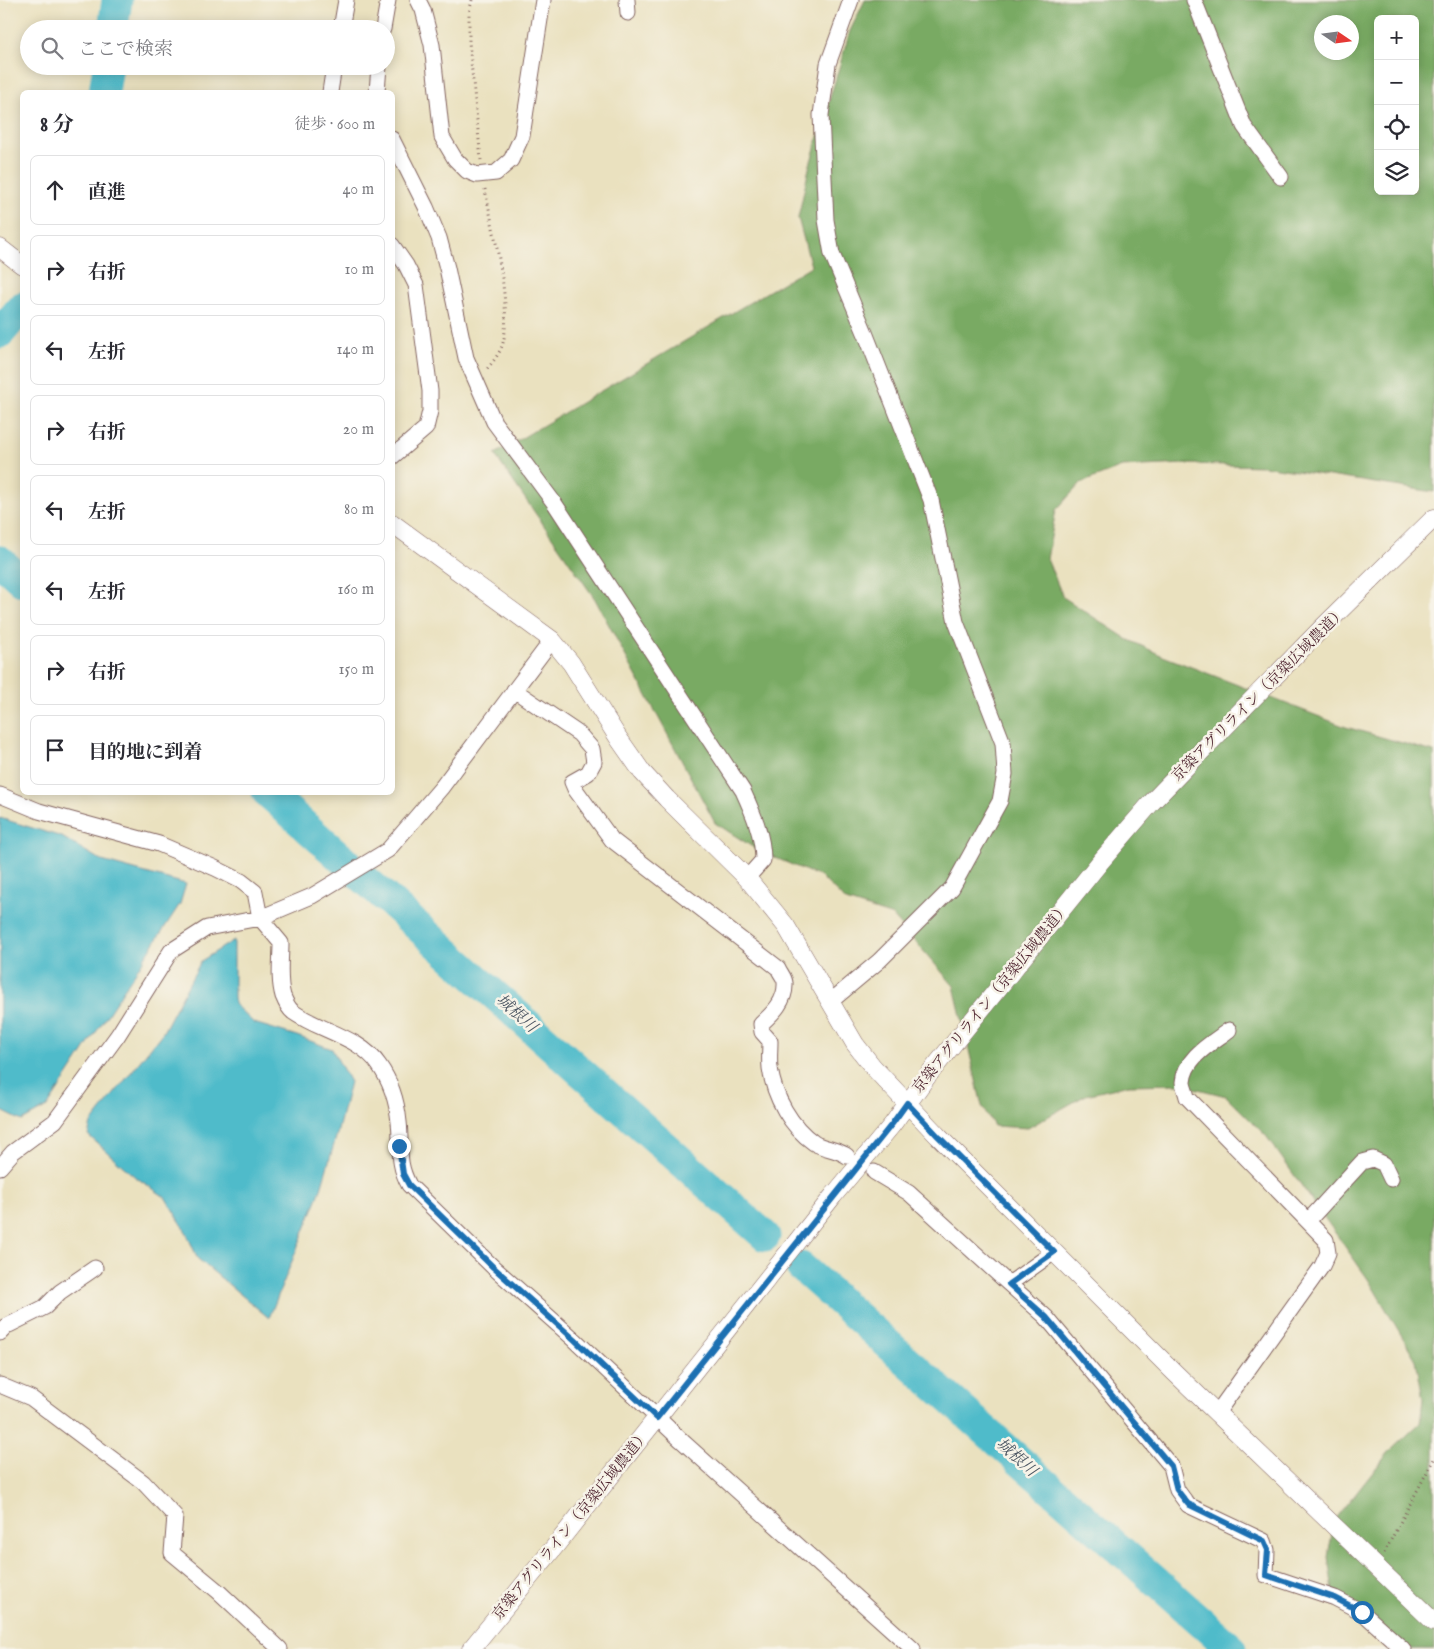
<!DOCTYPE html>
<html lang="ja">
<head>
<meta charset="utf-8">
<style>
  :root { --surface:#fff; --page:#f2f2f3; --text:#2b2b33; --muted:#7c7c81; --line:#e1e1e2 }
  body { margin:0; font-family:"IM FELL English","Noto Serif JP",serif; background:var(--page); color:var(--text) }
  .controls { position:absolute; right:15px; top:15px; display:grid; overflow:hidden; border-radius:8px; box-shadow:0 2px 12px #0003 }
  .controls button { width:45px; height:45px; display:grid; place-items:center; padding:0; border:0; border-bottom:1px solid var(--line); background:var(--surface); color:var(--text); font:25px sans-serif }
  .compass { position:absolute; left:1314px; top:15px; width:45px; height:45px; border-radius:50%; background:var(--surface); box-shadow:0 2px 12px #0003; rotate:103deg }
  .stop { position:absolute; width:15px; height:15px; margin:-11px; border:4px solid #1f6fb2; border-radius:50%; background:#fff }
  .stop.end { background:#1f6fb2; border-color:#fff; box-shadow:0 1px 5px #0008 }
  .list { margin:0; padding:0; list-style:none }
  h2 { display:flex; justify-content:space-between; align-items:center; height:65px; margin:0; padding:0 20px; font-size:21px }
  h2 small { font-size:16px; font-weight:400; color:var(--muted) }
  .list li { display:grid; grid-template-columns:32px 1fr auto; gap:15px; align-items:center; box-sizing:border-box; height:70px; margin:0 10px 10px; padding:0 10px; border:1px solid var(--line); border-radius:8px }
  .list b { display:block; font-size:19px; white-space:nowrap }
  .list em { font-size:16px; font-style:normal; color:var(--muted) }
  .icon { flex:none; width:28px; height:28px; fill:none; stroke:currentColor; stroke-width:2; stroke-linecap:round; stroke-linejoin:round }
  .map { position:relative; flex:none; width:1434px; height:1649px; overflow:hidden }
  .search { position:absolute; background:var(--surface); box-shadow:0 2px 12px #0003; left:20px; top:20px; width:375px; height:55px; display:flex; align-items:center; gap:12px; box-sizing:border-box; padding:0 18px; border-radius:28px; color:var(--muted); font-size:19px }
  .panel { position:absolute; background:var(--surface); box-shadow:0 2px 12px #0003; left:20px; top:90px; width:375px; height:705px; border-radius:8px }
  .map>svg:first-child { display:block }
</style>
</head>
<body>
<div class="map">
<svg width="1434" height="1649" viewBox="0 0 1434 1649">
  <rect width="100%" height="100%" fill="#f7f3e8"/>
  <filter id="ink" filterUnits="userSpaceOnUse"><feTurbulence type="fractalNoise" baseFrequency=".02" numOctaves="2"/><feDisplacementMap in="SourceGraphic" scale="10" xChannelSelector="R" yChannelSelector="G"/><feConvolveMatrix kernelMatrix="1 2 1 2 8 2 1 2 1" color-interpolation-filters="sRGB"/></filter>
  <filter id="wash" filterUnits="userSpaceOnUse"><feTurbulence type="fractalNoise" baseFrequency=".0096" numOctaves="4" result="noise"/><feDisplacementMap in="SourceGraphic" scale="20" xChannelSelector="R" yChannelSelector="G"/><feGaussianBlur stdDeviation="1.12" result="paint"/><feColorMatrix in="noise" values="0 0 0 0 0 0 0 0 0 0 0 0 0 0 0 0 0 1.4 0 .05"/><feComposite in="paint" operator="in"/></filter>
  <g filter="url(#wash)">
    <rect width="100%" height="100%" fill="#eae1bf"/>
    <path fill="#79aa64" stroke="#626448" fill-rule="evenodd" d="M865 0H1434V492L1264 466 1186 464 1122 467 1081 483 1056 510 1047 559 1063 597 1127 639 1163 656 1346 727 1434 752V1649H1394L1357 1619 1333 1592 1328 1557 1334 1521 1389 1452 1420 1423 1423 1399 1416 1360 1368 1279 1267 1137 1226 1096 1178 1084 1129 1085 1086 1095 1028 1128 994 1126 982 1106 954 986 893 916 846 901 821 877 759 851 715 823 595 599 501 464 495 454 811 266 798 218 809 168 850 31ZM1378 19H1415V191H1378ZM1322 22H1352V52H1322Z"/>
    <path fill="#4fbbca" stroke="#4c6d7a" d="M0 818 62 837 102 861 186 884 180 904 47 1107 22 1121 0 1110Z
      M234 940V1004L254 1023 297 1036 332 1049 350 1082 337 1134 320 1192 269 1318 198 1259 184 1228 165 1197 134 1176 88 1135 91 1123 163 1032 201 961Z"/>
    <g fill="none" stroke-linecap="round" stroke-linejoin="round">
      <path stroke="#4fbbca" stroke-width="31" d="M113 29 117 0
        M104 92 108 66
        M0 333 22 307
        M0 561 22 581
        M267 792 765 1236
        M801 1267 1232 1649"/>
    </g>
  </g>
  <g filter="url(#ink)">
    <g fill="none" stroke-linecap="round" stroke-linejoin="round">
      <defs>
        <path id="minor" d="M418 0 423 10 432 45 442 137 455 159 467 171 477 175 496 173 511 160 522 136 543 0
          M627 0 628 13
          M1194 0 1244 126 1281 177
          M341 29 346 0
          M383 29 388 0
          M330 92 334 66
          M377 92 379 66
          M392 139 426 207 439 238 447 268 466 358 494 422 555 504 743 791C753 813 763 835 763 860L747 878
          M392 245 406 265 416 285 430 391V411L426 428 392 457
          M514 690 579 734 592 749 594 762 588 773 572 782 575 789 612 840 778 968C780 973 785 978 785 983 786 1001 773 1013 761 1024L762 1032 770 1041C770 1050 769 1059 770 1068 774 1097 791 1127 814 1143 824 1149 837 1149 847 1156
          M0 795 39 811 159 844 215 868 241 881 255 892 260 918 281 943C281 960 278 979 283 996 285 1001 288 1008 293 1012 320 1031 360 1037 379 1065 391 1082 397 1102 399 1122 402 1147 396 1161 409 1185L493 1267 575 1340 681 1440 913 1649
          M830 1002 879 961 952 888 1000 801 1005 774 1003 743 956 622 931 500 866 335 832 254 826 220 821 115 828 64 851 0
          M0 1167 13 1152 55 1121 118 1035 171 951 207 928 260 918 312 896 388 850 442 787 552 640
          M874 1172 909 1193 1009 1284 1054 1252
          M1308 1221 1362 1162 1373 1159 1384 1164 1391 1179
          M1009 1284 1046 1317 1171 1466 1177 1490 1188 1505 1264 1541 1267 1550 1266 1575 1335 1598 1362 1612 1403 1649
          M0 1333 7 1326 45 1307 60 1292 95 1268
          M0 1385 31 1398 143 1482 175 1516 172 1553 219 1592 280 1649
          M1217 1413 1322 1266 1328 1253 1326 1240 1187 1097C1186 1092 1183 1086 1183 1082 1185 1057 1212 1043 1229 1030"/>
        <path id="tertiary" d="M0 248 22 265
          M392 523 552 640 571 663 619 739 642 772 667 799 747 878 786 926 855 1044 873 1067 938 1136 1174 1372 1434 1622
          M471 1649 556 1545 833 1196 892 1125 929 1074 1101 861 1151 803 1189 764 1322 628 1434 518"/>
      </defs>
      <use href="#minor" stroke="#82635f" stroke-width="17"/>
      <use href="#tertiary" stroke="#82635f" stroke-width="19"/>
      <path stroke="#82635f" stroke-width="3" stroke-dasharray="1 4" stroke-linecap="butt" d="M472 0 469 13V42L481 160
        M485 189C492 226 514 312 502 346 499 354 493 362 487 369
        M1384 1553 1434 1459"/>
      <use href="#minor" stroke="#fff" stroke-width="15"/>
      <use href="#tertiary" stroke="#fff" stroke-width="18"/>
    </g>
  </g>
  <g fill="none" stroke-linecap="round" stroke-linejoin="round" filter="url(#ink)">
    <path stroke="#1f6fb2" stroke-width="6" d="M399 1146 403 1174 409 1185 493 1267 575 1340 657 1418 892 1124 907 1103 938 1136 1054 1252 1009 1284 1046 1317 1171 1466 1177 1490 1188 1504 1264 1541 1268 1550 1266 1575 1335 1598 1362 1612"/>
  </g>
  <g text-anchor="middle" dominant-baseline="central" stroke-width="5" stroke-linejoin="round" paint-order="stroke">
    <g font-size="15" fill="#4a1f2b" stroke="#f7f3e8">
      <text transform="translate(1259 694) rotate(-45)">京築アグリライン（京築広域農道）</text>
      <text transform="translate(991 998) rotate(-51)">京築アグリライン（京築広域農道）</text>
      <text transform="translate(571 1525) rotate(-51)">京築アグリライン（京築広域農道）</text>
    </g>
    <g font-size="16" font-style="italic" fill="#4c5663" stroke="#f7f3e8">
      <text transform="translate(516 1014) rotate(42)">城根川</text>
      <text transform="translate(1016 1458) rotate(42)">城根川</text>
    </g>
  </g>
</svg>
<div class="controls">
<button>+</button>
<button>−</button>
<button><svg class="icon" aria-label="locate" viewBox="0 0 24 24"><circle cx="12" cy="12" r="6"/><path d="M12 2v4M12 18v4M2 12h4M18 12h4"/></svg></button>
<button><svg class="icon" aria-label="layers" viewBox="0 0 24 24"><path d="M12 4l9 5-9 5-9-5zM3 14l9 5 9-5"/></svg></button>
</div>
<svg class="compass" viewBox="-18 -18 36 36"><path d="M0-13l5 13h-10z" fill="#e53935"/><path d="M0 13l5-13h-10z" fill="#7c7c81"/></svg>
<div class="stop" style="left:1362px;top:1612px"></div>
<div class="stop end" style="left:399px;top:1146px"></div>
<div class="search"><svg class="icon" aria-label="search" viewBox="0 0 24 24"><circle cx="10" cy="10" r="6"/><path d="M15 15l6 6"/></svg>ここで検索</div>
<section class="panel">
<h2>8 分<small>徒歩 · 600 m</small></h2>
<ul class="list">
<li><svg class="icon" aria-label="ahead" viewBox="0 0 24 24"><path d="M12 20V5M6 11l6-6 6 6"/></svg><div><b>直進</b></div><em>40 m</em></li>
<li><svg class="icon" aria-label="right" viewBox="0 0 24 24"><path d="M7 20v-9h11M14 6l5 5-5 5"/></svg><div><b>右折</b></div><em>10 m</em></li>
<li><svg class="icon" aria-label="left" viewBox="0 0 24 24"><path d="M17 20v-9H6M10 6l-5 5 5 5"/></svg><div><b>左折</b></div><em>140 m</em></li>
<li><svg class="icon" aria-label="right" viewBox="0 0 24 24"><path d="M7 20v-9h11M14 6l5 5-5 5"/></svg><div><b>右折</b></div><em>20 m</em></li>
<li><svg class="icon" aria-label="left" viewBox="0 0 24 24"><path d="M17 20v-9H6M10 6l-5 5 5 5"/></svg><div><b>左折</b></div><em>80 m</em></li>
<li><svg class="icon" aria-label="left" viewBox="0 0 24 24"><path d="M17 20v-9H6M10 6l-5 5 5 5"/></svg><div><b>左折</b></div><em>160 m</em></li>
<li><svg class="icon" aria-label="right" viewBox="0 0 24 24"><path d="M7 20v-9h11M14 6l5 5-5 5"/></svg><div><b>右折</b></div><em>150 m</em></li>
<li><svg class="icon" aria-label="arrive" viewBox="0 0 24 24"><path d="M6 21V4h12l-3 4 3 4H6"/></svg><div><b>目的地に到着</b></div></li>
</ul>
</section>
</div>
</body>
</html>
